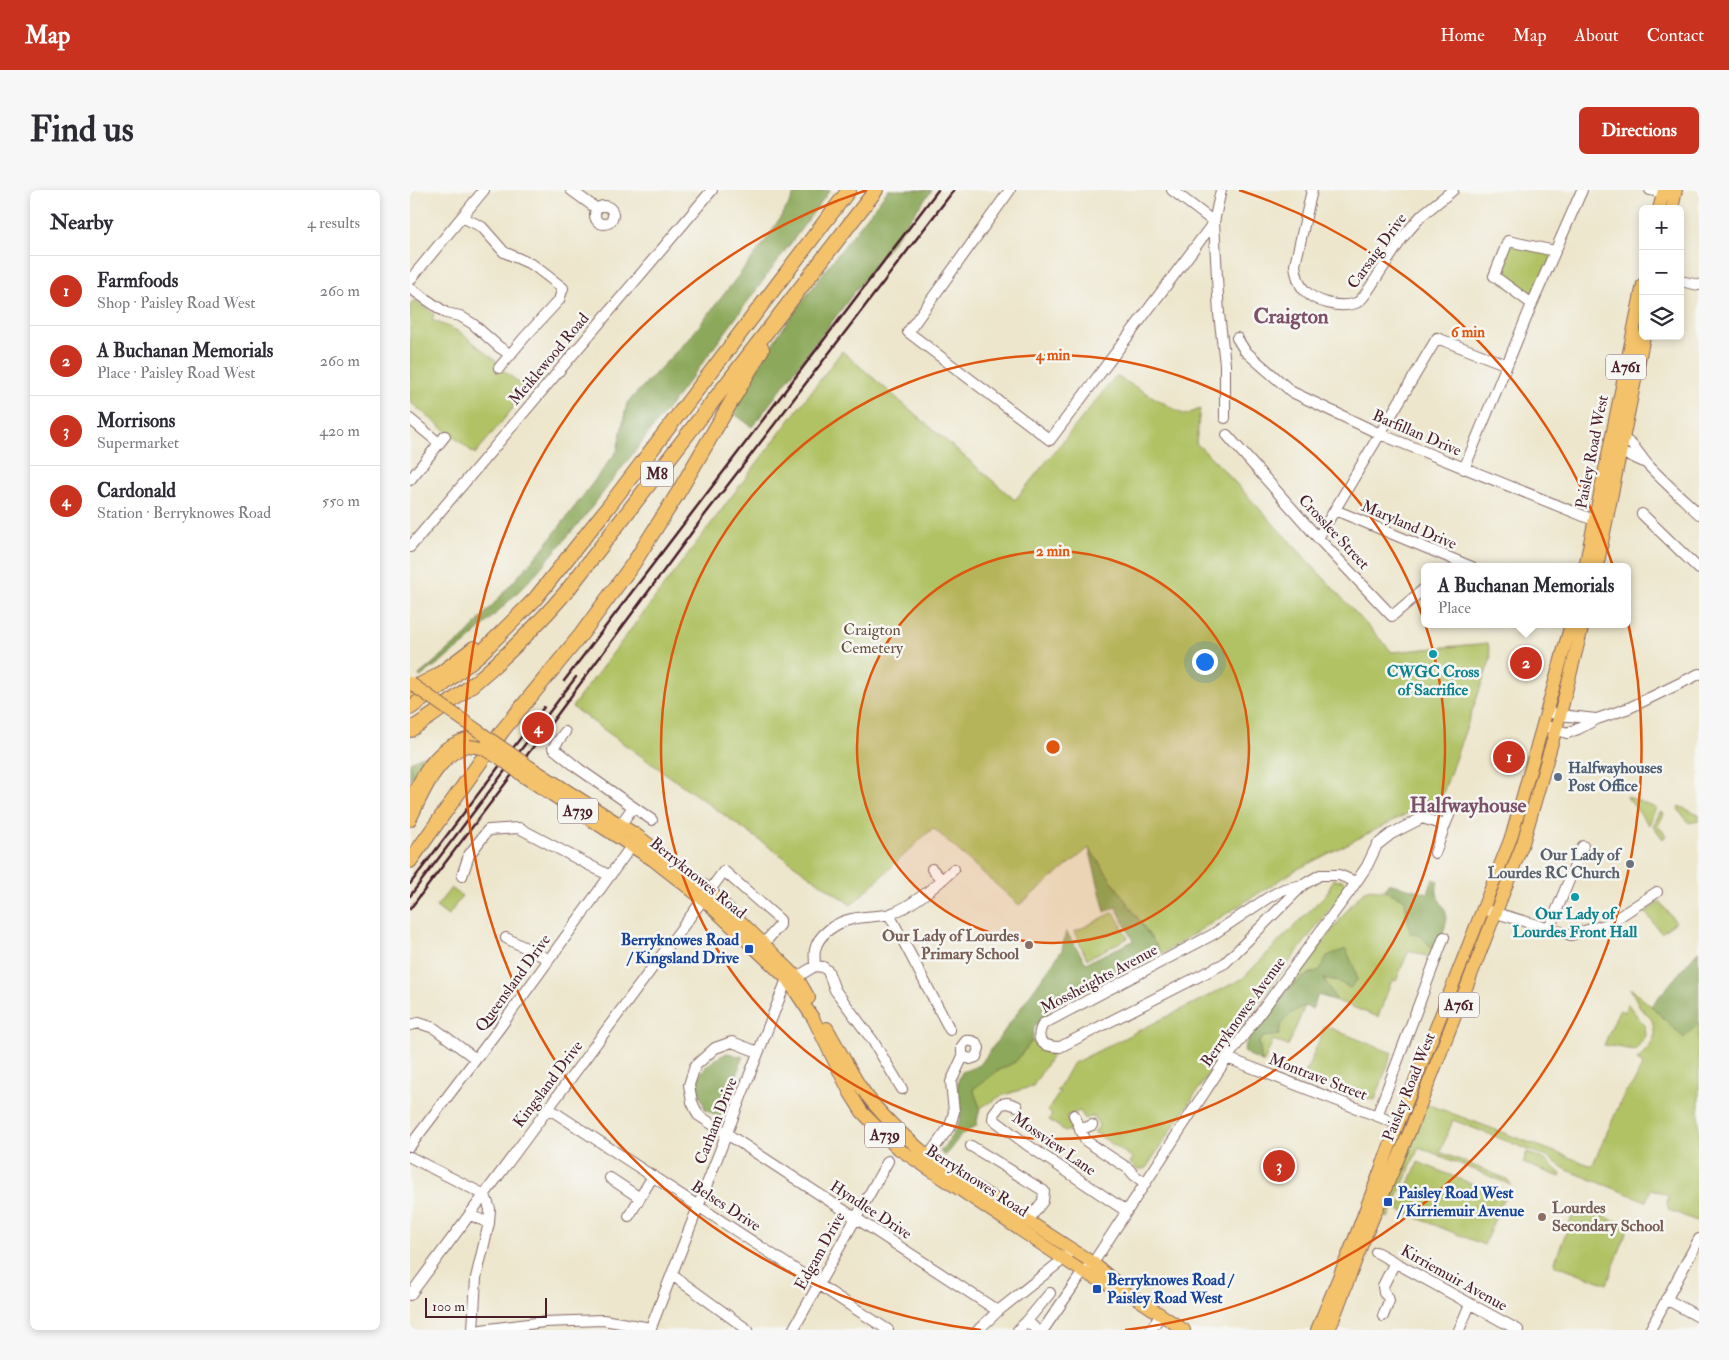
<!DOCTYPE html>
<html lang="en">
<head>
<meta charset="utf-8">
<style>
  :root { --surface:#fff; --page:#f7f7f7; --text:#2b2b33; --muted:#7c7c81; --line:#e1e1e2; --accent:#c8321e }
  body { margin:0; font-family:"IM FELL Double Pica",serif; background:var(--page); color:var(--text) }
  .controls { position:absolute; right:15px; top:15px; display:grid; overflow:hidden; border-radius:8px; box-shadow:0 2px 8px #0003 }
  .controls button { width:45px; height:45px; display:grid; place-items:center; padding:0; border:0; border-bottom:1px solid var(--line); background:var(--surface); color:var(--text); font:25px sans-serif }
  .scale { position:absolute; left:15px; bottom:12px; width:122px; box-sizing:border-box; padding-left:5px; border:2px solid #4a1f2b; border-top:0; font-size:14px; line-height:18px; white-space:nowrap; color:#4a1f2b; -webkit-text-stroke:4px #f6f6f2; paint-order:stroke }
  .you { position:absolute; left:794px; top:471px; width:18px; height:18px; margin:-12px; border:4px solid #fff; border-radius:50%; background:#1a73e8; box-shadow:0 0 0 8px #1a73e833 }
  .badge { display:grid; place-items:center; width:32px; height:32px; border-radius:50%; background:var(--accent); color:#fff; font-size:16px; font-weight:700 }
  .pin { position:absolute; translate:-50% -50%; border:2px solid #fff; box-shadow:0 1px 5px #0006 }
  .popup { position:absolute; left:1011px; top:373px; width:210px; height:65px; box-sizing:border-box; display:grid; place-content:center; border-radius:8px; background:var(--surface); filter:drop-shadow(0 1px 4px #0005); font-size:16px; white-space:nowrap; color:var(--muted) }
  .popup b { font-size:19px; color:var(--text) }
  .popup::after { content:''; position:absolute; left:50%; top:100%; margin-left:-10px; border:10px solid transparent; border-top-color:var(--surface) }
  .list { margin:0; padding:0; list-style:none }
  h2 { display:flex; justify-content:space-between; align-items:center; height:65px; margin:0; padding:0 20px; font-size:21px }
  h2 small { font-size:16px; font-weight:400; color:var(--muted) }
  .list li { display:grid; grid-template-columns:32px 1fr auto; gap:15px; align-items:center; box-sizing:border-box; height:70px; padding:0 20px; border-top:1px solid var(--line) }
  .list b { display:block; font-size:19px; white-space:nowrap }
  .list p { margin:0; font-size:16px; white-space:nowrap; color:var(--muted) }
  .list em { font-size:16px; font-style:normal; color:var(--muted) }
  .icon { flex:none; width:28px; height:28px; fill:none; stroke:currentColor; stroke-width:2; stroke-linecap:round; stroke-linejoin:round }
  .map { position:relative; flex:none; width:1289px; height:1140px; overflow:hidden; border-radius:8px }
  header { display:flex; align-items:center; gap:30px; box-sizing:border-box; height:70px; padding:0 25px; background:var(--accent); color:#fff }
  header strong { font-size:24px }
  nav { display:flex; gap:28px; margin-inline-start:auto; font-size:18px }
  .intro { display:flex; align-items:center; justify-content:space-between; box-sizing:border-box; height:120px; padding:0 30px }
  h1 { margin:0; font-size:35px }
  .button { padding:12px 22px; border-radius:8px; background:var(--accent); color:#fff; font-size:18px; font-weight:700 }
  main { display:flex; gap:30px; padding:0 30px }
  aside { flex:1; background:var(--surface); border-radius:8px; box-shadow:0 2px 8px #0003 }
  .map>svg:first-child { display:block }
</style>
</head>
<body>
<header>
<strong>Map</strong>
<nav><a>Home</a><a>Map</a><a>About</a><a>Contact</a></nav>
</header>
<div class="intro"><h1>Find us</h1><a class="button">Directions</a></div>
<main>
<aside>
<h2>Nearby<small>4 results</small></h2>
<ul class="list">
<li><span class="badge">1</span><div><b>Farmfoods</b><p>Shop · Paisley Road West</p></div><em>260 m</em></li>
<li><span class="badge">2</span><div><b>A Buchanan Memorials</b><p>Place · Paisley Road West</p></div><em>260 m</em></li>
<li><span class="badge">3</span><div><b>Morrisons</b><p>Supermarket</p></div><em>420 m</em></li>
<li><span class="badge">4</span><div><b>Cardonald</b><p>Station · Berryknowes Road</p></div><em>550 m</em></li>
</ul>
</aside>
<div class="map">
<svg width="1289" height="1140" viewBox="0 0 1289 1140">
  <rect width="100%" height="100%" fill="#f6f6f2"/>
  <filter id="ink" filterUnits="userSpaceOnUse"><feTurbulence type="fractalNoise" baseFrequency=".02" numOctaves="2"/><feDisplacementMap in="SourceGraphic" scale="10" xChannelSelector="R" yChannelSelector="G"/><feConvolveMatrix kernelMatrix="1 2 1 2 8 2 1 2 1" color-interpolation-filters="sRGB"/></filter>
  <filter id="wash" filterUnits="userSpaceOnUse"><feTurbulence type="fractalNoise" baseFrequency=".0096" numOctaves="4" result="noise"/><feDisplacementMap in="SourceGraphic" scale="20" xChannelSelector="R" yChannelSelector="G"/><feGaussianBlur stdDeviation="1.12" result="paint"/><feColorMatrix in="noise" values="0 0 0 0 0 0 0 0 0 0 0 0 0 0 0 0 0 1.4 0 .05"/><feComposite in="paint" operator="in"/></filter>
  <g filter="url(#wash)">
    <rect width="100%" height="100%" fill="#ede6cc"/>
    <path fill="#b1c265" stroke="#7e7048" d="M1098 51 1145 61 1122 114 1084 86Z
      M4 110 24 124 22 130 50 142 89 173 87 175 118 200 65 264 0 212V115Z
      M432 161 605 310 706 186 775 225 790 219 786 253 809 275 982 462 1078 453 1081 468 1032 606 886 680 752 764 679 658 609 715 523 638 441 715 162 517Z
      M1216 606 1246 618 1239 635Z
      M1269 616 1289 625V631L1279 633 1268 619Z
      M1250 622 1254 624 1248 636 1256 645 1253 649 1243 636Z
      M923 689 929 691 932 690 936 693 937 700 930 710 920 719 890 758 827 841 736 978 728 980 720 973 723 968 684 942 689 936 684 926 675 929 670 921 656 926 662 941H655L639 930 642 924 637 921 650 902 647 901 662 874 832 789 918 702Z
      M41 698 52 706 38 726 26 717Z
      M959 699 979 701 995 710 1000 743 1011 746 1026 762 1024 769 999 760 986 791 982 790 968 827 927 811 913 789 926 790 940 798 947 790 945 780 910 781 900 783 877 800 941 715 952 703Z
      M1250 712 1266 732 1251 743 1235 722Z
      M704 722 718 748 677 769 664 742Z
      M1220 798 1241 816 1274 847 1289 833V1032L1259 1020 1257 1014 1258 1005 1241 999 1236 1011 1157 980 1137 967 1043 930 1030 962 1097 989 1101 995 1009 957 978 1028 973 1026 1017 914 1182 976 1215 902 1223 894 1233 874 1227 870 1240 856 1245 845 1242 830 1230 817Z
      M1217 813 1235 836 1236 846 1225 860 1194 855 1209 820 1215 822Z
      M895 816 878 856 863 850 854 872H852L849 852 853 847 869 845C870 829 881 822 895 816Z
      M915 836 982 863 965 910 944 907 894 887Z
      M622 851 643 864 623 896 591 906 570 918 563 899 589 880 605 872Z
      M1117 962 1135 970 1151 984 1150 987 1113 973Z
      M1008 972 1094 1007 1074 1055 988 1020Z
      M1166 1016 1219 1036 1197 1094 1144 1074Z"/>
    <path fill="#8ca85a" stroke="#6b6442" d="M385 0H420L288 179 175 326 121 389 57 452 10 487 9 485 57 444 134 357 207 261 217 213 282 145 354 53 382 9Z
      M478 0H522L342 237 321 221 368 145 413 83Z
      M17 564 0 590V572Z
      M679 658 749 759 639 817 641 824 629 832 624 838 622 851 605 872 589 880 563 899 570 918 566 936 551 945 535 966 530 962C537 952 547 941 550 928 554 911 541 902 552 882L570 875 652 760 656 741 676 773 723 751 706 717 695 722Z
      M1023 689 1028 691C1022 713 1039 713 1036 731 1035 741 1029 752 1026 762L1011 746 1000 743 995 710 975 700 978 693 1018 703Z
      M936 759 945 780 947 790 940 798 926 790 914 789 927 811 908 805 902 819 894 816C881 822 870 829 869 845L853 847 849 852 852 872 838 865 834 860 835 855C851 828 879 789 910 780L917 766Z
      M1288 761 1289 833 1274 848 1241 816Z
      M317 863 333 867 310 928 295 919C293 912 289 903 288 895 287 879 305 869 317 863Z"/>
  </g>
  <g filter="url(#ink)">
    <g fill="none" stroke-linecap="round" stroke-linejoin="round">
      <defs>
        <path id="minor" d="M161 0 187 19
          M600 0 498 142 640 250 804 32 762 0
          M811 0 804 32 809 124 815 174V228
          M902 0 885 75C886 84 888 93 894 100 905 112 930 119 946 113 951 111 954 106 957 102L993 47 1012 25 1043 0
          M1240 0 1261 5
          M185 25a9 9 0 1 1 18 0a9 9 0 1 1-18 0Z
          M52 27 72 37 94 62 123 75 153 98 149 110 114 148 89 178
          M0 90 74 0
          M1270 91 1289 95
          M0 98 36 123 50 126 63 134 89 157 101 165
          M1122 114 1084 86 1098 51 1145 61
          M827 148 835 161 882 202 970 244 1191 333
          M0 229 29 253
          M817 245 908 348 982 426 1015 398
          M1207 247C1224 251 1228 264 1238 275 1254 292 1272 308 1289 324
          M1203 261 1221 266 1236 273
          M1054 279 1122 114 1172 0
          M0 290 35 246
          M925 320 1062 377
          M1232 324 1289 379
          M908 348 1027 148 1097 175
          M0 357 302 0
          M1137 522 1150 525 1186 529
          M1139 537 1157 543 1168 539 1187 529 1219 518 1289 484
          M155 542 143 558 169 579 242 630
          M1035 635 1042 618
          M206 641 223 617
          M522 679 532 690
          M52 686 59 665 78 640 109 638 200 686
          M893 695 874 699 859 707 802 745 633 834C624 851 633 857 650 857L815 773 893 695 910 685H929L946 692
          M1072 719 1161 745 1198 734 1247 702
          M479 724 540 840
          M1139 739 1173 656
          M96 748 138 769
          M405 776C405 771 404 765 405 760 408 744 427 732 442 729 454 726 468 727 480 724 503 716 527 695 544 679
          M0 835 9 833 24 838 66 869
          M348 862 322 852 305 858 285 876 279 895 282 912 288 925 588 1121
          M817 868 988 934
          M607 916 598 913 591 914 584 923 583 929 616 954 716 1021
          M138 918 478 1140
          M664 925 676 951 719 979 724 985 735 993
          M967 926 1034 747
          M670 940 682 935
          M0 956 88 840 225 651
          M561 956 634 1001 633 1011 618 1031
          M0 967 75 1005 80 1019 79 1033 66 1088 63 1140
          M514 972 540 936 544 922 541 892 553 866 552 863V856L556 851C563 850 567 852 569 858L566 867 560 869 553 866
          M200 988 230 1008
          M60 1025 79 1033
          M219 1026 243 986
          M966 1062 1108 1140
          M262 1085 338 1140
          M0 1105 314 681 370 730V735L350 758
          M1256 1109 1289 1127
          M973 1126 979 1111 978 1107 974 1103 973 1096 985 1072
          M617 1131 640 1103
          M71 1140 134 1132 193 1130 241 1138
          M240 1140 377 789 387 787 405 776 413 777 418 781 425 800 463 851 492 899
          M383 1140 478 971
          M568 1140 588 1121 655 1068 661 1060
          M608 1140 617 1131 627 1140
          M633 1140 673 1082 683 1073 817 868 940 701 957 676 967 655 981 644 1012 628 1035 635 1025 663
          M741 1140 751 1124
          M1049 1140 1060 1114
          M1240 1140 1289 1049"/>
        <path id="major" d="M1249 19 1254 0
          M1262 19 1266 0
          M1175 377 1233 94
          M1187 377 1234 146
          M120 577 228 646 300 701 387 787 399 808
          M113 586 243 670 294 710 377 789 403 828 440 903 452 922 486 957 673 1082 726 1108 774 1140
          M0 609C20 572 29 552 74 545
          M0 630C13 603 26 570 54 557
          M417 838C428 857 438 877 450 896 468 923 493 945 518 966L683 1073 707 1093
          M907 1140 943 1053 988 934 1102 645 1161 434
          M919 1140 952 1054 1001 938 1113 653 1150 525 1173 434"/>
        <path id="highway" d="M0 500 27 486 64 458
          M0 518 29 498 71 463 125 409 199 316 439 0
          M0 540C59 503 110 455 156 402L466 0
          M0 671 93 540 170 446 223 374 268 303 352 159"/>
      </defs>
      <use href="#minor" stroke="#836563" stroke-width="12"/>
      <use href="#major" stroke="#836563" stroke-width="14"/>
      <use href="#highway" stroke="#836563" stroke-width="16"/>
      <use href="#minor" stroke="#fff" stroke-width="10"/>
      <use href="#major" stroke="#f4c26a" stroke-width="12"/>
      <use href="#highway" stroke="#f4c26a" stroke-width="14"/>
      <path stroke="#4a1f2b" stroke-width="2.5" d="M154 491 528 0
        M0 694 134 517
        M0 706 166 487
        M0 719 139 536 294 326 544 0"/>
      <defs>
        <path id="major-bridge" d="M0 493 120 577
          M78 551 91 569 113 586
          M59 556 72 558 87 567"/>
      </defs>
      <use href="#major-bridge" stroke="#836563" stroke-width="14" stroke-linecap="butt"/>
      <use href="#major-bridge" stroke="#f4c26a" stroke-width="12"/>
    </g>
  </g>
  <circle cx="643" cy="557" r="196" fill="#e0560e" fill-opacity=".12"/>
  <g fill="none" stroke="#e0560e" stroke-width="2.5">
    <circle cx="643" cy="557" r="196"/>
    <circle cx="643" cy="557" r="392"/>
    <path d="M571 1140A587 587 0 0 1 457 0M829 0A587 587 0 0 1 715 1140"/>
  </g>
  <g fill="#0f9aa8" stroke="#f6f6f2" stroke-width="2">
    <circle cx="1023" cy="464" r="5"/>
    <circle cx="1165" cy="707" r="5"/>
  </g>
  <circle fill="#5c6f8a" stroke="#f6f6f2" stroke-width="2" cx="1148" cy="587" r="5"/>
  <circle fill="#6b7280" stroke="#f6f6f2" stroke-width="2" cx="1220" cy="674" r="5"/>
  <g fill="#8d6e63" stroke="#f6f6f2" stroke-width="2">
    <circle cx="619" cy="755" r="5"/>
    <circle cx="1132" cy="1027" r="5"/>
  </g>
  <g fill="#1a4fb4" stroke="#f6f6f2" stroke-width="2">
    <rect x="334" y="754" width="10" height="10" rx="2.5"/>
    <rect x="973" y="1007" width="10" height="10" rx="2.5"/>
    <rect x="682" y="1094" width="10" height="10" rx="2.5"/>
  </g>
  <g text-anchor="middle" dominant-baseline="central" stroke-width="5" stroke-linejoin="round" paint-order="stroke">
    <g fill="#f6f6f2" stroke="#7e6067" stroke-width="1">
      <rect x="1196" y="164.5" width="40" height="25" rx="4"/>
      <rect x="231" y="271.5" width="32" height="25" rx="4"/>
      <rect x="148" y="608.5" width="40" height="25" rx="4"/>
      <rect x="1029" y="802.5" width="40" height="25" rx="4"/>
      <rect x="455" y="932.5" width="40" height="25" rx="4"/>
    </g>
    <g font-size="15" font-weight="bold" fill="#4a1f2b">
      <text x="1216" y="177">A761</text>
      <text x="247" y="284">M8</text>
      <text x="168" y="621">A739</text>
      <text x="1049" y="815">A761</text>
      <text x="475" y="945">A739</text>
    </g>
    <g font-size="16" fill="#4a1f2b" stroke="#f6f6f2">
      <text transform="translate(967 61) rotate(-54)">Carsaig Drive</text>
      <text transform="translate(139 169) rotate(-50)">Meiklewood Road</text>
      <text transform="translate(1007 243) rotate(23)">Barfillan Drive</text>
      <text transform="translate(1182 262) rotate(-79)">Paisley Road West</text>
      <text transform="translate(999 335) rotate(23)">Maryland Drive</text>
      <text transform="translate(924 342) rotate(47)">Crosslee Street</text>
      <text transform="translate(288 688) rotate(39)">Berryknowes Road</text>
      <text transform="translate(689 789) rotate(-28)">Mossheights Avenue</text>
      <text transform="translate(103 793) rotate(-54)">Queensland Drive</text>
      <text transform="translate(833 822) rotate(-54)">Berryknowes Avenue</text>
      <text transform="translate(908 887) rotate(21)">Montrave Street</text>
      <text transform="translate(138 894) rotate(-53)">Kingsland Drive</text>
      <text transform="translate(999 897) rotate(-68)">Paisley Road West</text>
      <text transform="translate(306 931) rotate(-69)">Carham Drive</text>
      <text transform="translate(644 954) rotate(35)">Mossview Lane</text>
      <text transform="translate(567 991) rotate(33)">Berryknowes Road</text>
      <text transform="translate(316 1016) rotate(33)">Belses Drive</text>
      <text transform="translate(461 1020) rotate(33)">Hyndlee Drive</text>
      <text transform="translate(410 1061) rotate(-61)">Edgam Drive</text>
      <text transform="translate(1044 1088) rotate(29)">Kirriemuir Avenue</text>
    </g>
    <g font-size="16" fill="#69503c" stroke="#f6f6f2">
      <text x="462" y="440">Craigton<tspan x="462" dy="18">Cemetery</tspan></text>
    </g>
    <g font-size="16" font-weight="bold" fill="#0d838f" stroke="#f6f6f2">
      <text x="1023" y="482">CWGC Cross<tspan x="1023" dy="18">of Sacrifice</tspan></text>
      <text x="1165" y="724">Our Lady of<tspan x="1165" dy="18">Lourdes Front Hall</tspan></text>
    </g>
    <g font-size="16" font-weight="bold" fill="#4e5e75" stroke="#f6f6f2" text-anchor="start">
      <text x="1158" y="578">Halfwayhouses<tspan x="1158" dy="18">Post Office</tspan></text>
    </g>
    <g font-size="16" font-weight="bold" fill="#5b616d" stroke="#f6f6f2" text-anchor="end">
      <text x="1210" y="665">Our Lady of<tspan x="1210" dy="18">Lourdes RC Church</tspan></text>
    </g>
    <g font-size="16" font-weight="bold" fill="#785e54" stroke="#f6f6f2" text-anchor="end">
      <text x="609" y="746">Our Lady of Lourdes<tspan x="609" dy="18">Primary School</tspan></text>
      <text x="1142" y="1018" text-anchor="start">Lourdes<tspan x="1142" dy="18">Secondary School</tspan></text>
    </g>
    <g font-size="16" font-weight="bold" fill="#164399" stroke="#f6f6f2" text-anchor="start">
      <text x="329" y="750" text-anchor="end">Berryknowes Road<tspan x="329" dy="18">/ Kingsland Drive</tspan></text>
      <text x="988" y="1003">Paisley Road West<tspan x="988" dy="18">/ Kirriemuir Avenue</tspan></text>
      <text x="697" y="1090">Berryknowes Road /<tspan x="697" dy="18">Paisley Road West</tspan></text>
    </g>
    <g font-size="21" font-weight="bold" fill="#7c5069" stroke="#f6f6f2">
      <text x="881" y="126">Craigton</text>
      <text x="1058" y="615">Halfwayhouse</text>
    </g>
  </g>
  <circle cx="643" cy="557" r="8" fill="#e0560e" stroke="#f6f6f2" stroke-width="2.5"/>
  <g font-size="15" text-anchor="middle" font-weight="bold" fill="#e0560e" stroke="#f6f6f2" stroke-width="5" stroke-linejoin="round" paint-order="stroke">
    <text x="1058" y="147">6 min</text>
    <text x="643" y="170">4 min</text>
    <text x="643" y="366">2 min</text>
  </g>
</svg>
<div class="controls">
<button>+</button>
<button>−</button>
<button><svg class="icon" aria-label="layers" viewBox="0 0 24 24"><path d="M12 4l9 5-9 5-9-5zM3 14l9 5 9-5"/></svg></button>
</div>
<div class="scale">100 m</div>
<div class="you"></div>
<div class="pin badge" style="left:1099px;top:567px">1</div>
<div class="pin badge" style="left:1116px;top:473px">2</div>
<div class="popup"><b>A Buchanan Memorials</b>Place</div>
<div class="pin badge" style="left:869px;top:976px">3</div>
<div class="pin badge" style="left:128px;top:538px">4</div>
</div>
</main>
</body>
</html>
